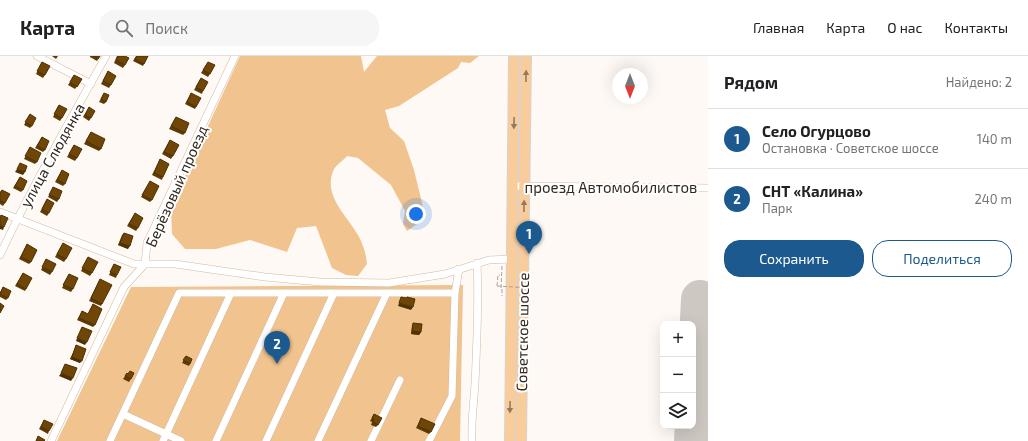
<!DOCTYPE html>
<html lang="ru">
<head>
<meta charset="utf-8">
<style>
  :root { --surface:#fff; --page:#f6f6f6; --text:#202124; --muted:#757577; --line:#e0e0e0; --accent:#1c598f }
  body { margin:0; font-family:"Exo 2",sans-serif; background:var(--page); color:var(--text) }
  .controls { position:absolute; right:12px; bottom:12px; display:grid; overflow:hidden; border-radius:8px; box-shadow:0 4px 16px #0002 }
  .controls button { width:36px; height:36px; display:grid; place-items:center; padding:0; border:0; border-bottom:1px solid var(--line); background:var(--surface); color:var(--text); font:20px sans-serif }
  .compass { position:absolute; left:612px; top:12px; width:36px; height:36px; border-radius:50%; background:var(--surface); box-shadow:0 4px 16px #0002; rotate:180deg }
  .you { position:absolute; left:416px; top:158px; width:14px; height:14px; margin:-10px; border:3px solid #fff; border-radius:50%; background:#1a73e8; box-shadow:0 0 0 6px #1a73e833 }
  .badge { display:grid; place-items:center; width:26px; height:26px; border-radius:50%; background:var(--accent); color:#fff; font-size:13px; font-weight:700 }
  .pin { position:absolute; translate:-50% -33px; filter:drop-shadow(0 1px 2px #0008) }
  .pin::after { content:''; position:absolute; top:21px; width:14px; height:12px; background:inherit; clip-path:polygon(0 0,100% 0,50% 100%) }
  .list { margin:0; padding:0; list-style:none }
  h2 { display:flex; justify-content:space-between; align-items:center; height:52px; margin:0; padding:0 16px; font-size:17px }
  h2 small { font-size:13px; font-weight:400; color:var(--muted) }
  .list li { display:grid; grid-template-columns:26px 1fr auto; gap:12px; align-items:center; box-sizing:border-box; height:60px; padding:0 16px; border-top:1px solid var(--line) }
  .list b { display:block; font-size:15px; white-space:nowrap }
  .list p { margin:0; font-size:13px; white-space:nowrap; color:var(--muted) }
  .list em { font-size:13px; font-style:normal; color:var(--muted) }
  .actions { display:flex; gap:8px; padding:12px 16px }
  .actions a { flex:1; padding:9px 0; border:1px solid var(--accent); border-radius:16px; text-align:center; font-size:14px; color:var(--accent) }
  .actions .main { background:var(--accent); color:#fff }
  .icon { flex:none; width:22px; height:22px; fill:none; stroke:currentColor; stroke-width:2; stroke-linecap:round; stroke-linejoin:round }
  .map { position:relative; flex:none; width:708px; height:385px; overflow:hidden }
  header { display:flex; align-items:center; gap:24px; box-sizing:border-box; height:56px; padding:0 20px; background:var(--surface); border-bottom:1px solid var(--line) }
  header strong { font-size:19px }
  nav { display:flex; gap:22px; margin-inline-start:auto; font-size:14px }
  .search { width:280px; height:36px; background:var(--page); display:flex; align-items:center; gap:10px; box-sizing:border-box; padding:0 14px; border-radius:16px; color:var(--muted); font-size:15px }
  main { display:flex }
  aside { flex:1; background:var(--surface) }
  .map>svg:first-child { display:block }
</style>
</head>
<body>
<header>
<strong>Карта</strong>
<div class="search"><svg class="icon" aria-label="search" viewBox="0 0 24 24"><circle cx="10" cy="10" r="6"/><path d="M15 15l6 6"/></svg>Поиск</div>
<nav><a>Главная</a><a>Карта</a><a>О нас</a><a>Контакты</a></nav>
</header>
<main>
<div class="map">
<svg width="708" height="385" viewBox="0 0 708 385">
  <rect width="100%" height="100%" fill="#fef9f4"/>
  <path fill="#f1c38e" d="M240 0H361L364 16 377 0H479L470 7 461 6 458 12 399 50 385 54 390 72 404 85 414 114 424 155 417 168 407 175 403 168 405 155 391 129 358 102 347 100C344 104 337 108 334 113 322 139 346 158 358 179 363 188 366 197 367 208L358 220 346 219 332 212 316 170 297 172 287 196 250 184 216 193H185L172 178 171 151Z
    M463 229 460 385H57L131 231Z"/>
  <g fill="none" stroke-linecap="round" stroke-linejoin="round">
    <path stroke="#cec8c2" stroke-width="38" d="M693 385 700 243"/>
    <defs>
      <path id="minor" d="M37 0 91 28
        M513 130 708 132
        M0 156 134 208H175L265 221 320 226 389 227 445 218 489 204 512 203
        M0 199C32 131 69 66 106 0
        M123 358 181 385
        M51 385 124 231 145 208 147 187 235 0
        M110 385 179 237H455L459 213
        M163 385 231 237
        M216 385 284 237
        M266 385 334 237
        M318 385 387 237
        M371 385 400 324
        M429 385 452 340 455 237
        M472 385C471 365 474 346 475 327 477 287 479 247 477 207"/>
      <path id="highway" d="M510 385 514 0
        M521 385 526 0"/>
    </defs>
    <use href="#minor" stroke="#d0baa2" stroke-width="8"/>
    <use href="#highway" stroke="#d6d4d2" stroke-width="12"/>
    <path stroke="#a9a39b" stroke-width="1" stroke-dasharray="4 2" stroke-linecap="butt" d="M502 210 501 233H502V240
      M497 230 498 219H500"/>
    <use href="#minor" stroke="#fff" stroke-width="7"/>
    <use href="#highway" stroke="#f8cc9b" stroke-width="10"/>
    <path stroke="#a9a39b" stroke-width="1" stroke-dasharray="4 2" stroke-linecap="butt" d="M497 230 530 232"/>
  </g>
  <path fill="#5f3c05" d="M52 0H58L56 3Z
    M90 0H100L97 5 90 1Z
    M117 0H125V9L123 12 114 7Z
    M136 0H148L143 10 133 5Z
    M42 6 45 19 43 22 36 18Z
    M208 6 210 18 208 21 201 17Z
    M108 15 111 29 109 32 101 28Z
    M73 21 82 23 75 33 68 29Z
    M201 22 203 35 202 38 194 34Z
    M104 37 106 46 104 48 99 46Z
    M191 37 196 51 195 53 185 48Z
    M59 49 62 62 60 65 53 61Z
    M89 51 91 62 89 65 83 61Z
    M30 58 32 70 30 72 24 69Z
    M176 61 185 77 183 79 169 73Z
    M91 76 101 93 99 95 84 88Z
    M42 81 45 94 43 96 35 92Z
    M170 84 173 100 171 103 162 98Z
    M74 89 77 102 75 105 67 101Z
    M30 91 37 106 35 108 24 103Z
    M160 103 163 121 162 124 152 119Z
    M62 114 65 128 63 130 55 126Z
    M20 121 23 134 21 136 13 132Z
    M150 125 152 144 150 146 141 141Z
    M53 131 59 143 57 146 48 141Z
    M2 134 5 147 3 150 0 148V136Z
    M47 143 49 157 47 160 40 156Z
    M135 157 138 172 136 175 127 170Z
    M124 177 128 193 118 189 122 179Z
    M63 187 66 203 64 206 55 201Z
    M27 188 31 206 29 208 19 203Z
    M88 201 92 217 90 220 81 215Z
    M46 203 52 216 50 219 41 214Z
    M114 208 117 219 116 222 109 219Z
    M23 217 26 233 25 235 15 230Z
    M69 218 73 233 71 236 62 232Z
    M100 223 102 248 101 250 89 245Z
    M3 231 8 242 6 244 0 241V236Z
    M93 248 95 269 93 271 77 264 82 255 88 258Z
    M413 267 421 276 419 279 411 278 412 270Z
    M76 289 80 307 70 303 75 292Z
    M186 300 190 308 189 310 182 307Z
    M130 315 131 323 129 326 123 323 127 317 128 318Z
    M374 358 378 369 376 371 371 369 372 366 370 365Z
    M421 362 431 376 429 378 416 372Z
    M44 364 49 375 48 378 39 373Z"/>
  <path fill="#4e3104" d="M17 113 25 116 23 119 15 116Z
    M0 169 4 171 3 174 0 173Z
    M120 187 130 190 128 193 118 189Z
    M399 247 413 251 411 254 398 250Z
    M412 275 421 276 419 279 411 278Z
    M77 282 87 286 85 289 76 285Z
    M72 301 82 305 80 307 70 303Z
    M61 317 73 322 71 325 59 320Z"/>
  <path fill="#6f4606" stroke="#4e3104" d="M94 0H100L98 3Z
    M118 0H125L129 2 125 9 116 4Z
    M137 0H148L144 8 135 3Z
    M42 6 50 10 45 19 37 15Z
    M208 6 215 9 210 18 203 14Z
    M108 15 116 20 111 29 103 25Z
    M74 19 82 23 77 31 70 26Z
    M201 22 208 26 203 35 196 31Z
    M104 37 109 39 106 46 101 43Z
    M191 37 201 42 196 51 187 46Z
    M59 49 67 53 62 62 54 58Z
    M89 51 95 55 91 62 85 59Z
    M30 58 36 62 32 70 25 66Z
    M176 61 189 67 185 77 171 70Z
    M91 76 105 83 101 93 86 85Z
    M42 81 49 85 45 94 37 90Z
    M170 84 179 89 173 100 164 96Z
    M74 89 82 93 77 102 69 98Z
    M30 91 41 97 37 106 25 100Z
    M160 103 169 108 163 121 154 117Z
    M20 107 27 110 25 116 17 113Z
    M62 114 69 118 65 128 57 124Z
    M20 121 27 125 23 134 15 130Z
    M150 125 159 130 152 144 142 139Z
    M53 131 62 135 59 143 49 139Z
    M2 134 10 138 5 147 0 145V137Z
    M47 143 54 147 49 157 42 153Z
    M135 157 143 162 138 172 129 168Z
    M1 159 8 162 4 171 0 169V161Z
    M124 177 133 180 130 190 120 187Z
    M63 187 72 192 66 203 57 198Z
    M27 188 37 194 31 206 21 201Z
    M88 201 98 206 92 217 82 212Z
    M46 203 56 208 52 216 42 211Z
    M114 208 121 211 117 219 110 216Z
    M23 217 32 222 26 233 17 228Z
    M69 218 78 222 73 233 63 229Z
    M100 223 112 229 102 248 91 242Z
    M3 231 11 235 8 242 0 238Z
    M401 241 406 242 407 241 415 243 413 251 399 247Z
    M0 247 4 250 0 257Z
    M93 248 102 253 95 269 79 262 82 255 88 258Z
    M413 267 422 268 421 276 412 275Z
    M82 271 92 275 87 286 77 282Z
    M76 289 86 293 82 305 72 301Z
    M186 300 192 303 190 308 183 304Z
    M65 308 77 312 73 322 61 317Z
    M130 315 134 317 131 323 125 320 127 317 128 318Z
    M374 358 382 362 378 369 373 366 374 363 372 362Z
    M421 362 435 368 431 376 418 370Z
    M44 364 53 368 49 375 41 371Z
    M38 380 45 384 44 385H36Z"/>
  <defs><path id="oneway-solid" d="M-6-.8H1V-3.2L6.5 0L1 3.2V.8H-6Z"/></defs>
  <g fill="#947a5d">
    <use href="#oneway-solid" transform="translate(526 20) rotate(-89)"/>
    <use href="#oneway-solid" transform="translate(514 67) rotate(91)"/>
    <use href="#oneway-solid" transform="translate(524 150) rotate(-89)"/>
    <use href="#oneway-solid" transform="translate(510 351) rotate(91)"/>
  </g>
  <g text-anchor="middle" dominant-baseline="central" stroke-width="4" stroke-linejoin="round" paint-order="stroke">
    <g font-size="15" fill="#31291f" stroke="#fff">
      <text transform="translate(52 99) rotate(-61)">улица Слюдянка</text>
      <text transform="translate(176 130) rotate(-66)">Берёзовый проезд</text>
      <text x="611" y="131">проезд Автомобилистов</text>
      <text transform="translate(522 276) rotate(-89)">Советское шоссе</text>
    </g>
  </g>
</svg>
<div class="controls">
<button>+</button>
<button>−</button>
<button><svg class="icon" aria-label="layers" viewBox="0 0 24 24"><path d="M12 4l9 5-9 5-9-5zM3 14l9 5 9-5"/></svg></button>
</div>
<svg class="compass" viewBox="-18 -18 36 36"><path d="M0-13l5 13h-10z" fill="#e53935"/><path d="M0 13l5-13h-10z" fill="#757577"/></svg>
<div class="you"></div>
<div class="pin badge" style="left:529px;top:198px">1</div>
<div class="pin badge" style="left:277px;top:308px">2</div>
</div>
<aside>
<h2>Рядом<small>Найдено: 2</small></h2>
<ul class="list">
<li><span class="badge">1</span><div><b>Село Огурцово</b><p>Остановка · Советское шоссе</p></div><em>140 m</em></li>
<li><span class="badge">2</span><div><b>СНТ «Калина»</b><p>Парк</p></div><em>240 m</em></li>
</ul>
<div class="actions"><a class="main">Сохранить</a><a>Поделиться</a></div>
</aside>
</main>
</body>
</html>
